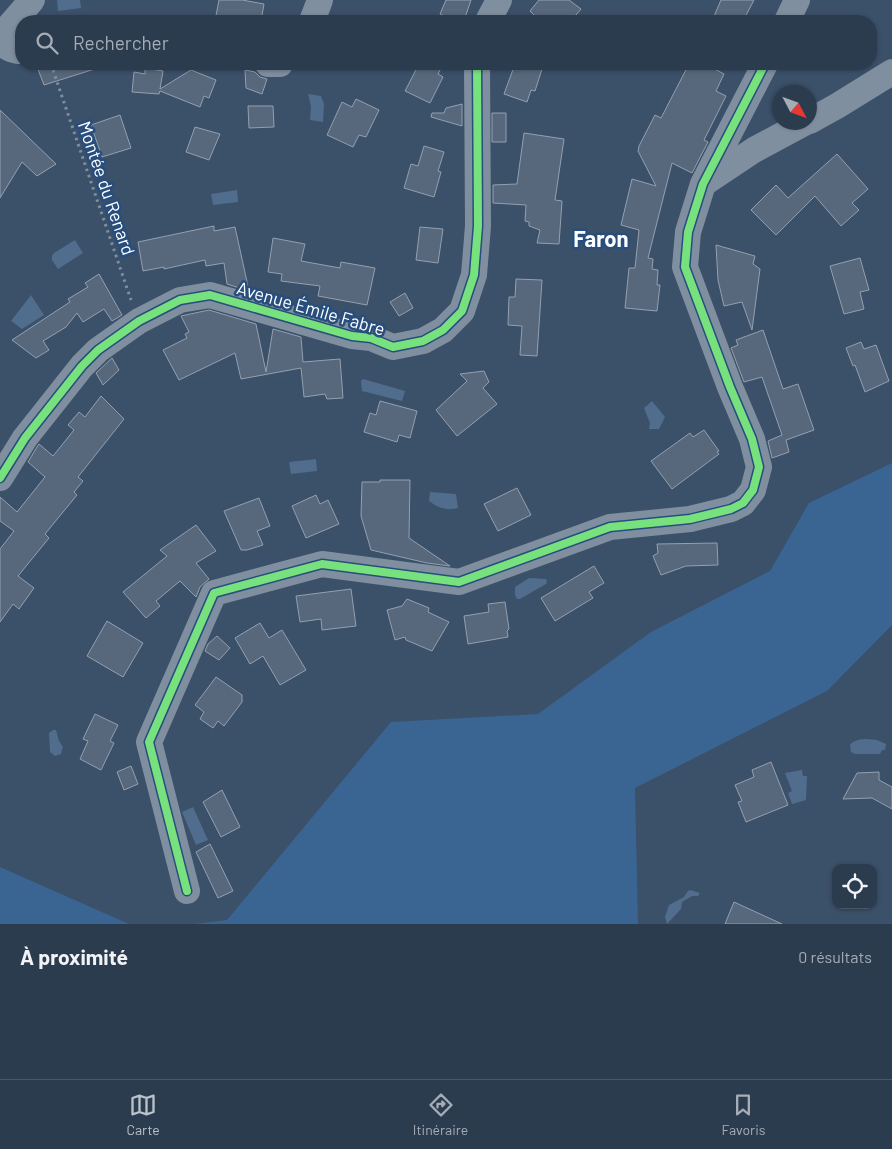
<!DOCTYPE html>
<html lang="fr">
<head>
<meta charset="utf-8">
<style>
  :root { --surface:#2c3c4f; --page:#344356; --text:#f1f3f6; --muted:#a6adb7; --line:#485666; --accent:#bac2ca }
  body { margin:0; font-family:Barlow,sans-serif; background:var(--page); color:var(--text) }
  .controls { position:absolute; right:15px; bottom:15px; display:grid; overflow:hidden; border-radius:10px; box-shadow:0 1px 4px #0004 }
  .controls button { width:45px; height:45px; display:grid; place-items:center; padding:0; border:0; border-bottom:1px solid var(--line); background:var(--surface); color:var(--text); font:25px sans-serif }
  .compass { position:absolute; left:772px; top:85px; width:45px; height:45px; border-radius:50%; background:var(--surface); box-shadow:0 1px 4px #0004; rotate:131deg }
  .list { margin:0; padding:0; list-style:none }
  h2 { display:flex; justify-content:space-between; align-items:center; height:65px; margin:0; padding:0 20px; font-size:21px }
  h2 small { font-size:16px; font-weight:400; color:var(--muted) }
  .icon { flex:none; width:28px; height:28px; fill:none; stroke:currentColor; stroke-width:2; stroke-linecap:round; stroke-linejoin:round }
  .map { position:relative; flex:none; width:892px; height:924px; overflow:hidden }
  .search { position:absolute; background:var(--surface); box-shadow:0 1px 4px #0004; left:15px; right:15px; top:15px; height:55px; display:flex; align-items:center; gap:12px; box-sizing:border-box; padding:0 18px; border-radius:20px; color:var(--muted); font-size:19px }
  .sheet { height:155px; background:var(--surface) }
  nav { display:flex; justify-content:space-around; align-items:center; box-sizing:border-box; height:70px; border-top:1px solid var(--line); background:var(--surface); font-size:14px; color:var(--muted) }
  nav a { display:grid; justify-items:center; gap:2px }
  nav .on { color:var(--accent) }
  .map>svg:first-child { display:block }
</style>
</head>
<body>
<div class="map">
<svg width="892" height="924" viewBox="0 0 892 924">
  <rect width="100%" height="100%" fill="#3b5069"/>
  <path fill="#3a6593" d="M892 463V625L827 691 635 788 638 924H195L227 920 391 722 538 714 651 632 770 571 809 503Z
    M0 867 129 924H0Z"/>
  <path fill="#516d8d" d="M57 0H80L81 8 58 11Z
    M308 94 321 96 324 104 323 122 310 120 311 106Z
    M237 190 238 202 213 205 211 194Z
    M75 240 83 253 58 269 52 260V256L54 253Z
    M31 295 44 315 22 329 11 321Z
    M363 379 405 391 402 401 362 391 361 381Z
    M652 401 665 417 659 429H649L650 423 644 408Z
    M316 459 317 471 291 474 289 462Z
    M430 492 456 494 458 508C447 511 438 508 429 501Z
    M529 578 546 579 547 581 546 584 520 599H517L515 595V587Z
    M53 730H56L59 741 63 747 61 754 55 756 50 752 49 733Z
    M867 739 877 740 886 744 885 750H882L880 754H855L851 752 850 745C853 740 861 739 867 739Z
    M802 770 803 776H807L806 800 792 804 788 793 792 791 785 773Z
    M193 807 208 840 196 845 182 812Z
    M690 890 700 893 698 896H692L682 902 681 909 667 924 665 917 669 905 684 897 688 891Z"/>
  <path fill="#57687c" stroke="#93a0af" d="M219 0H242L264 4 261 21H215Z
    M446 0H471L464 21H455L440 14Z
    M539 0H569L581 9 571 21H540L530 11Z
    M721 0H754L743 21H712Z
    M36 64H100L101 67 44 85Z
    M419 64H443L438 74 443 77 430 103 405 91Z
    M515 64H526L542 69 535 91 531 90 527 102 504 94Z
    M689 64H716L713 68 724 74 716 91 726 96 704 140 708 142 692 173 672 163 648 258 653 259 652 269 658 270 657 285H660L657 311 625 308 629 268H635L639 230 621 225 632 179 656 186 638 151 639 146 655 115 661 118Z
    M145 68 163 71 160 89 191 70 216 80 209 98 204 96 200 107 160 91 159 94 132 92 134 72 145 74Z
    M245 70 255 72 260 77 267 79 262 94 246 88Z
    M356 99 379 110 366 137 359 135 353 147 327 135 342 102 352 107Z
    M462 104V126L431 117 432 113H444L446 108Z
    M248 106H273L274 127 249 128Z
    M0 110 56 164 37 176 22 162 0 198Z
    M492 113H506V142H492Z
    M120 115 131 148 102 157 91 125Z
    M195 127 220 134 209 160 186 152Z
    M524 133 564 139 555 200 562 201 559 244 537 243 540 230 529 226V222L525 221 526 205 493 203V185L517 184Z
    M424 146 444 152 438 171 441 172 434 197 404 188 411 164 418 166Z
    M837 154 868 189 852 203 859 210 841 226 815 196 776 235 751 210 776 185 788 198Z
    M214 226V231L235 227 249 291 227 284 224 263 206 266 205 260 164 269V267L143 271 138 242Z
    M420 227 443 229 438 263 416 260Z
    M273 238 305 244 301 261 340 268 341 262 375 268 367 305 318 296 320 286 281 281 282 274 268 272Z
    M716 245 755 256 753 264 760 269 752 330 742 302 724 306 718 280Z
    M860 258 869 290 860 292 864 309 844 314 830 266Z
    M99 274 122 315 112 321 104 309 83 322 77 313 66 327 43 341 49 350 36 358 12 340 70 302 68 299 88 287 85 283Z
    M516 279 542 280 537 356 520 355 522 326 508 325 509 297H515Z
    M405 293 413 308 399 316 390 302Z
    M209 310 256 324 266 372 273 329 301 337 303 362 340 359 343 398 327 399 325 394 304 397 301 368 241 379 235 353 179 380 163 350 187 338 185 334 189 332 181 316Z
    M763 330 783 389 798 384 814 430 786 440 789 452 772 458 768 441 782 435 762 377 744 382 731 348 738 345 736 340Z
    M861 342 864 349 876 345 889 381 865 392 855 365 853 366 846 348Z
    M112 358 119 370 103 385 96 373Z
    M484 371 489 382 483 388 497 404 457 436 436 410 467 381 460 374Z
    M101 396 124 419 78 477 83 481 74 492 77 495 45 534 49 538 18 576 34 588 19 609 13 604 0 622V549L14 531 0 521V497L17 512 45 477 28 462 37 447 39 444 53 456 74 430 68 425 79 412 85 417Z
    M380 401 417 411 410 438 399 435 397 442 364 432 370 413 376 415Z
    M704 430 719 451 717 452 719 454 672 489 651 461 690 433 693 437Z
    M380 480H410L409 538 450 566 427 563 371 550 361 516 362 482H380Z
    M517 488 531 515 498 531 484 504Z
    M316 495 320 504 328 500 339 524 306 538 292 506Z
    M259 498 270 526 257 531 263 545 247 550H241L224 511Z
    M196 525 216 551 196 563 209 579 200 587 196 597 180 581 156 601 160 606 146 618 123 592 167 556 160 550Z
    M717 543 718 565 686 566 661 575 653 556 658 553 657 544Z
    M594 566 604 583 589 592 593 598 555 621 541 598Z
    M351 589 356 626 322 630 321 619 300 622 296 596Z
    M407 599 429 608 428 612 449 622 432 651 406 640 405 637 395 640 387 610 402 606Z
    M505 602 509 629 507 631 508 637 468 644 464 616 489 612 488 604Z
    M107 621 143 643 123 677 87 656Z
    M260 623 269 638 282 630 306 670 280 685 263 656 250 664 235 638Z
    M217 636 230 648 219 660 205 651 208 644Z
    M216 677 242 695V702L224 726 218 721 213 728 200 719 204 712 195 705Z
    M95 714 118 725 110 741 114 743 101 770 80 759 88 741 83 739Z
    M771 762 788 805 746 822 738 802 742 801 735 785 754 777 752 770Z
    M131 766 138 784 124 790 117 772Z
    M879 772V780L892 787V809L872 798 843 799 857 773Z
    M222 790 240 827 221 837 203 802Z
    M210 844 233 891 218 898 196 852Z
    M734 902 782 924H725Z"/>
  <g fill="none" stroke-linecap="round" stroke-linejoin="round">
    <path stroke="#808fa0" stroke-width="3" stroke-dasharray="2.5 4" stroke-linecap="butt" d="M51 64 131 300"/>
    <path stroke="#808fa0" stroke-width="26" d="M312 21 320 0
      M488 21 499 0
      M787 21 797 0
      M5 31C2 44 4 49 19 51
      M0 40 5 31 32 0
      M268 64H280
      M810 121 837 106 892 72
      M706 182 754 150 806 122
      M0 478 25 438 82 366 98 350 139 321 180 300 210 295 352 336 371 338 393 347 423 341 443 330 462 311 474 275 478 226 477 64
      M187 891 149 742 214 593 322 564 459 582 610 527 690 519 731 509 743 503 753 490 759 467 752 439 730 387 685 267 688 232 703 184 765 64"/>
    <defs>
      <path id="cycleway" d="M0 478 25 438 82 366 98 350 139 321 180 300 210 295 352 336 371 338 393 347 423 341 443 330 462 311 474 275 478 226 477 64
        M187 891 149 742 214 593 322 564 459 582 610 527 690 519 731 509 743 503 753 490 759 467 752 439 730 387 685 267 688 232 703 184 765 64"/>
    </defs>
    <use href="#cycleway" stroke="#274e7d" stroke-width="11"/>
    <use href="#cycleway" stroke="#77e17e" stroke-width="8"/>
  </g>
  <g text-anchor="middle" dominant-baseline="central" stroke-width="5" stroke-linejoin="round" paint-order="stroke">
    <g font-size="18" fill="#fff" stroke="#274e7d">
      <text transform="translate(107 188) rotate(71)">Montée du Renard</text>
      <text transform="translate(311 308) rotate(16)">Avenue Émile Fabre</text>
    </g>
    <g font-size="22" font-weight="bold" fill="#fff" stroke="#274e7d">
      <text x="601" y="238">Faron</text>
    </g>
  </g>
</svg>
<div class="controls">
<button><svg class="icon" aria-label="locate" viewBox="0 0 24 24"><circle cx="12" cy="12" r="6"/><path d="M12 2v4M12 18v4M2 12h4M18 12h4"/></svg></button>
</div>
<svg class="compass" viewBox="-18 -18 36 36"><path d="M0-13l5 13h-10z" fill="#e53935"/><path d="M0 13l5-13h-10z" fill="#a6adb7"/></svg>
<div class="search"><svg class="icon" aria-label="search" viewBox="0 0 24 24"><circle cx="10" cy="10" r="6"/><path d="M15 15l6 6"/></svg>Rechercher</div>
</div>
<section class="sheet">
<h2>À proximité<small>0 résultats</small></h2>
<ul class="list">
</ul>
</section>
<nav>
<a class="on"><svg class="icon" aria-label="map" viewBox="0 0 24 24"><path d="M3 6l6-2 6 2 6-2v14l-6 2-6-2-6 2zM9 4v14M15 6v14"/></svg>Carte</a>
<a><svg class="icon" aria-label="directions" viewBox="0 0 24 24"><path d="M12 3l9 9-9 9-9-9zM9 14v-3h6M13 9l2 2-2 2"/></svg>Itinéraire</a>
<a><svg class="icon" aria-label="saved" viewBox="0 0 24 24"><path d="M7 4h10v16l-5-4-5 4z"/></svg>Favoris</a>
</nav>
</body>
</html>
